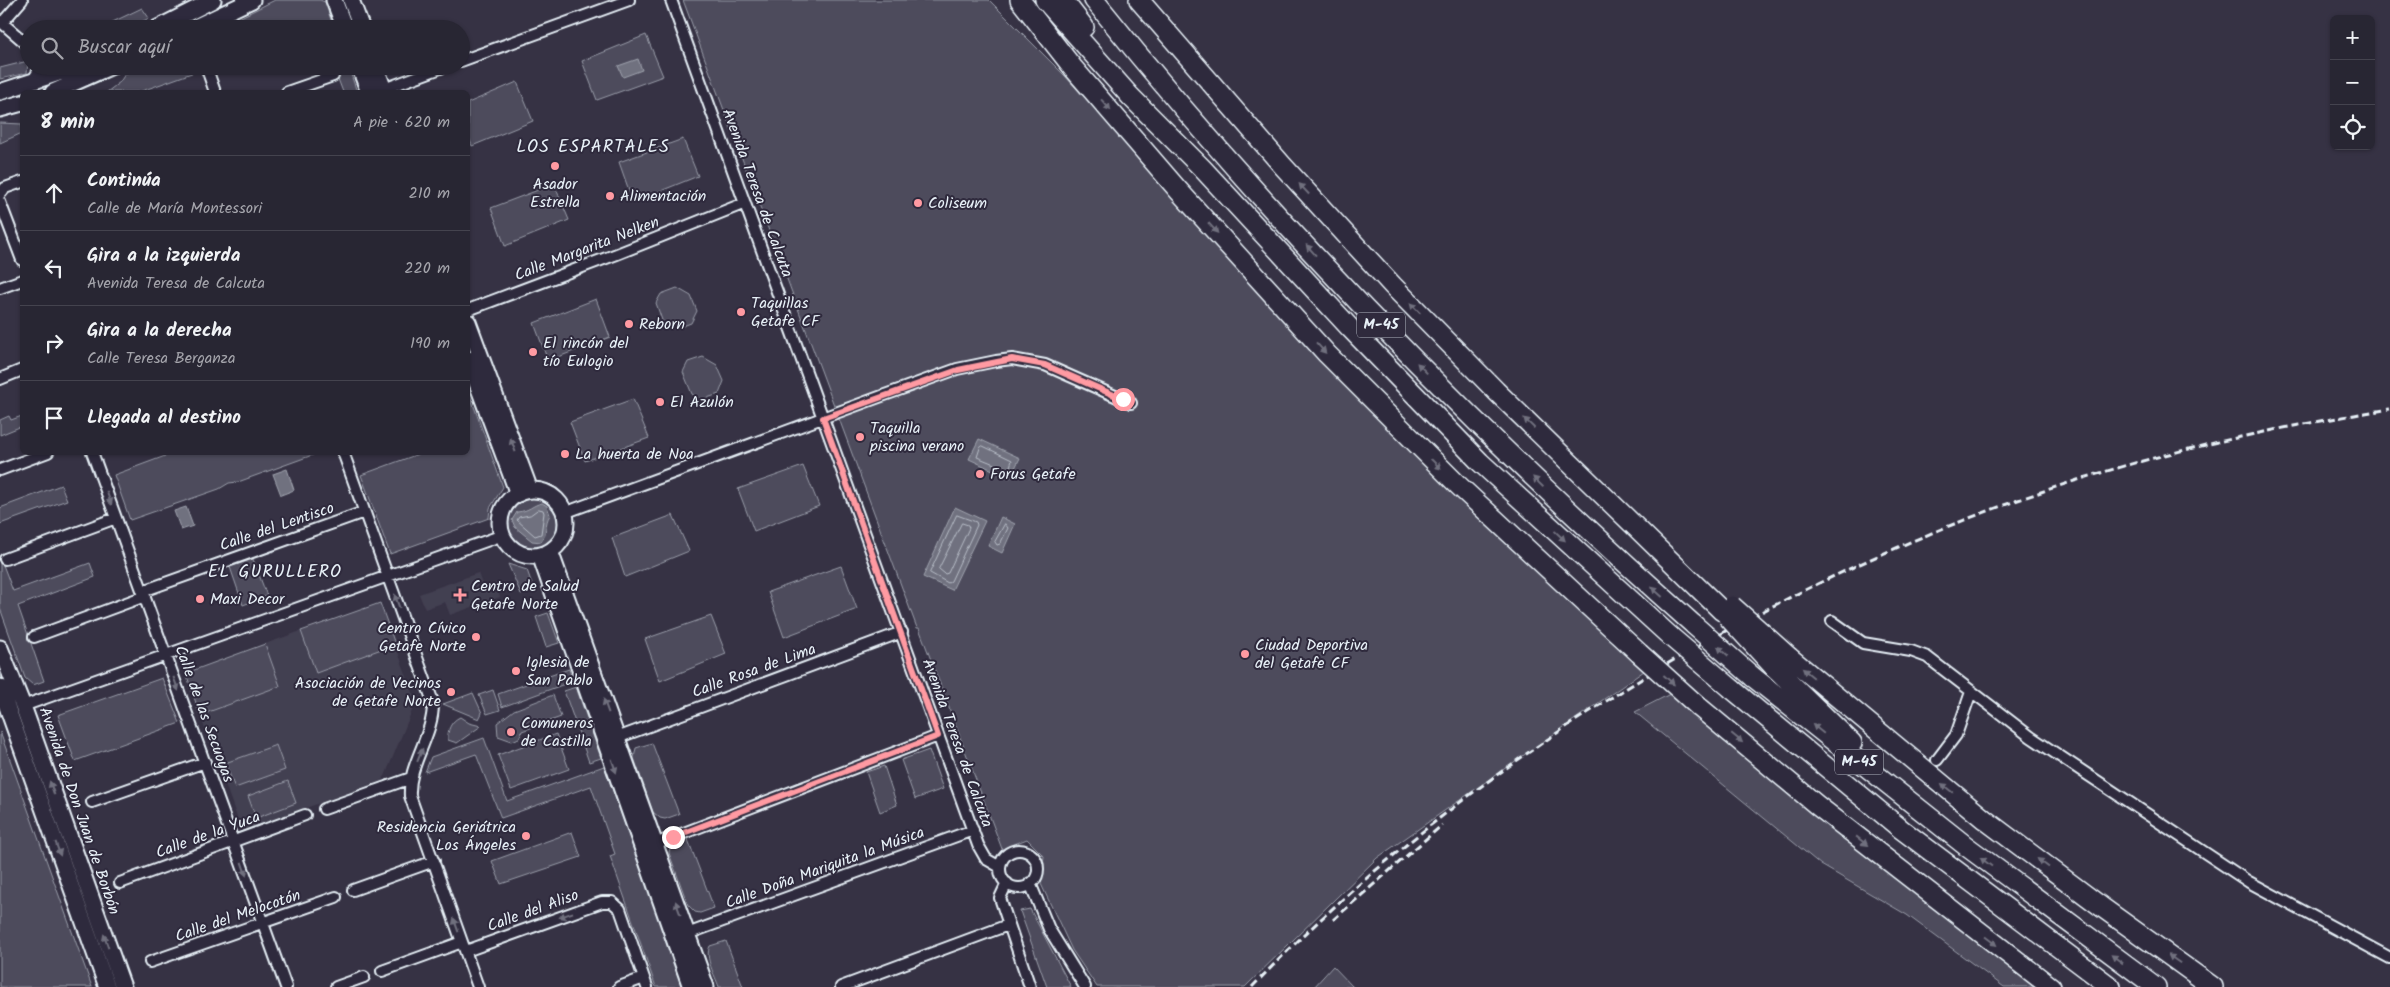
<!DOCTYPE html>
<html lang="es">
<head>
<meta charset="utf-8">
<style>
  :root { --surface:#282633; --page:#34323f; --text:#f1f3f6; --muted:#a5a5ac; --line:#44434e }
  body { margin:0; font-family:Kalam,sans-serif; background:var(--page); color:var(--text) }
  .controls { position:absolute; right:15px; top:15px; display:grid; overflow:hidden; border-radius:8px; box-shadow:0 1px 4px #0004 }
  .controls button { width:45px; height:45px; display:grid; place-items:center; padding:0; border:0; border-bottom:1px solid var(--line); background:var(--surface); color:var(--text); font:25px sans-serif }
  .stop { position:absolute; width:15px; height:15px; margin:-11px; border:4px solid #ff9aa2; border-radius:50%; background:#fff }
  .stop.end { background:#ff9aa2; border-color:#fff; box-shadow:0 1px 5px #0008 }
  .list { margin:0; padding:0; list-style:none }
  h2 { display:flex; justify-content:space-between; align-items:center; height:65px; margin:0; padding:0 20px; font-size:21px }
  h2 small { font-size:16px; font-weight:400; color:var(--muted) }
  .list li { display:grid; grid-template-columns:32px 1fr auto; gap:15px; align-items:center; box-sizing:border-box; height:75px; padding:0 20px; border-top:1px solid var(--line) }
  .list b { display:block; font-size:19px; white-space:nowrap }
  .list p { margin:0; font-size:16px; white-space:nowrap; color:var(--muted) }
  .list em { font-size:16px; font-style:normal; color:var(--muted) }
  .icon { flex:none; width:28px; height:28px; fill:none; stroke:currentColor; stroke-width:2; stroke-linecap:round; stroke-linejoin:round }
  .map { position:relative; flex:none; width:2390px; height:987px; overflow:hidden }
  .search { position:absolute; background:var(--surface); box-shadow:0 1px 4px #0004; left:20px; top:20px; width:450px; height:55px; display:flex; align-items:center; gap:12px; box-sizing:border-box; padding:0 18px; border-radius:28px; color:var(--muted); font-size:19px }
  .panel { position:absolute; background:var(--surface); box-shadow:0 1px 4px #0004; left:20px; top:90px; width:450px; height:365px; border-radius:8px }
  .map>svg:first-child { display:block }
</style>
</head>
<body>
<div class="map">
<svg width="2390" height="987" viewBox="0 0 2390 987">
  <rect width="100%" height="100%" fill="#363244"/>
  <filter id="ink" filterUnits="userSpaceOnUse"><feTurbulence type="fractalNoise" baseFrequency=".02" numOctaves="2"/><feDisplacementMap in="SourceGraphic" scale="10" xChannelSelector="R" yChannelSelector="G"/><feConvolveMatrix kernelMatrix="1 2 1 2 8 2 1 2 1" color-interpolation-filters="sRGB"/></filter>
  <g filter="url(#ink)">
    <path fill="#433f51" d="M478 573 483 587 495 583 500 597 450 615 445 602 425 609 419 594Z
      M301 631 317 672 395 644 416 701 385 776 381 781 242 831 200 715 280 686 265 644Z"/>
    <path fill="#4d4b5c" stroke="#9a9eaa" d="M275 0H320L325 2 334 29H217Z
      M683 0H989L1065 76 1323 359 1644 671 1377 858 1245 987H1097L1072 950 1041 884 1044 856 1027 839 1002 849 919 628H917Z
      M142 8 149 18 128 29H98Z
      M646 35 663 76 597 100 582 61Z
      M28 61 27 73 0 79V68Z
      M141 66H233L215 73 200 70 139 92H107L120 82 125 74Z
      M333 66H348L357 92H343Z
      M517 82 533 121 472 146 468 135V103Z
      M0 123 22 124V133L0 143Z
      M683 139 698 176 633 202 619 162Z
      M554 184 569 220 505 246 491 208Z
      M677 288 691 296 697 311 691 323 675 329 663 323 656 303 661 294Z
      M596 299 610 337 548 361 534 323Z
      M703 357 717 365 724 381 719 394 701 400 692 394 683 372 688 362Z
      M468 390 503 487 490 508 489 518 390 554 361 475 421 453 468 452Z
      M633 399 649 438 585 461 570 422Z
      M9 416 11 420 22 416V426L0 435V420Z
      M176 452H318V453L238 482 229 483 219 489 130 520 114 475Z
      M803 466 819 506 754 531 738 489Z
      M61 485 67 500 0 524V508Z
      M506 522a26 26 0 1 1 52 0a26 26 0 1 1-52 0Z
      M673 515 689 551 625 577 612 538Z
      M0 557 13 591 90 563 95 577 18 606 44 681 33 685 25 678 0 608Z
      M253 559 267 596 243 605 230 567Z
      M508 564 527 570 534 590 521 594Z
      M841 566 857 609 784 637 768 592Z
      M380 603 395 644 316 673 301 631Z
      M548 613 559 643 546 647 536 617Z
      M711 616 726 654 660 681 645 639Z
      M265 644 280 686 200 715 186 673Z
      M569 669 573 681 502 707 498 694Z
      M162 678 180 723 75 761 58 715Z
      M576 687 601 758 589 762 564 691Z
      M493 690 500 710 487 714 479 695Z
      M473 693 482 713 479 719 443 704Z
      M1670 694 2039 987H2004L1907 915 1821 865 1635 712Z
      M553 695 561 717 522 731 519 738 512 741 498 736 497 723 514 710Z
      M460 717 469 723 481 726 457 743 448 740C447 730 451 721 460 717Z
      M0 732 92 987H0Z
      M556 734 569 769 511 790 498 755Z
      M484 738 507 801 604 766 683 987H656L610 856 615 854 591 786 501 818 476 754 425 772 431 757Z
      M652 743 679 814 665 819 660 818 653 812 634 758 636 748Z
      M276 745 285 770 235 788 225 763Z
      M929 750 943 789 915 799 901 760Z
      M884 766 897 805 880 812 866 772Z
      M288 781 296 803 256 818 248 796Z
      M572 832 581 857 501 884 492 861Z
      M687 837 714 908 700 913 695 912 688 905 669 853 671 842Z
      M1030 909 1071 987H1047L1020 911Z
      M726 941 743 987H719C715 975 704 958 710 946Z
      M1333 966 1353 987H1314Z"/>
    <path fill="#70717f" stroke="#a0a4af" d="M638 59 642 70 623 77 618 66Z
      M979 439 1020 458 1010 478 969 459Z
      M287 469 294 490 281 495 273 474Z
      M542 503 547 506 550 515C544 524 548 533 541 542L532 541 515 527 512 520 517 512C530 511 532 505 542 503Z
      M186 507 193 526 181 530 174 511Z
      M955 507 985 521 952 590 923 577Z
      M1001 517 1015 524 1002 553 988 546Z"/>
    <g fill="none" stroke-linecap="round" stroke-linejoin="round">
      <path stroke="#b8bec8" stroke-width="1" d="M983 446 1012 460 1009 470 977 457 980 448Z
        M539 509 543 510 544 513 541 534 535 536 517 520 519 517 530 515Z
        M957 515 976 522 977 525 951 581 948 583 930 573Z
        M962 523 968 525 969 528 948 573 945 574 939 569Z
        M1005 524 1008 528 1000 544 997 545 995 542Z"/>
      <defs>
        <path id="street" d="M671 0 978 845 986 859 1000 867
          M0 21 29 46
          M2 23 22 0
          M461 61 629 0
          M208 72 215 92
          M31 83 38 72 39 66
          M384 89 446 66
          M287 92 333 76
          M0 194 5 188 22 182
          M0 202 22 260
          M0 288 22 280
          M468 310 617 254 745 203
          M0 379 22 370
          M92 452 286 987
          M343 452 433 702C434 736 408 763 410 796L478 987
          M0 470 48 452
          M564 513 882 396 957 369 996 361 1012 359 1045 365 1131 403
          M5 559 116 518
          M143 591 364 512
          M1832 621 1863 643 1911 651 1927 657 2031 737 2249 882 2390 958
          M34 637 145 596
          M23 706 503 535
          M617 738 902 632
          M1937 760 1956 735 1971 692
          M92 802 205 762
          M324 809 411 778
          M655 844 938 736
          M1000 869a19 19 0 1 1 38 0a19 19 0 1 1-38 0Z
          M120 883 305 815
          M1007 883 1000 898 1030 987
          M1030 883 1049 929 1085 987
          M353 890 434 861
          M687 934 973 830
          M466 951 602 902H612L620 909 647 987
          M150 962 336 897
          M382 971 462 942
          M336 987 364 977
          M619 987 644 978
          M841 987 1008 925"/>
        <path id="secondary" d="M334 0 345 29
          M351 0 362 29
          M156 29 213 0
          M191 29 252 0
          M359 66 369 92
          M375 66 385 92
          M0 92 80 66
          M53 92 112 66
          M0 109 22 103
          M468 322 530 490
          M468 359 518 494
          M500 523a33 33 0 1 1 66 0a33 33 0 1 1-66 0Z
          M550 551 706 987
          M540 555 691 987
          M0 648 23 706 123 987
          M0 687 107 987"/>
        <path id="highway" d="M1020 0 1074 69 1179 191 1327 354 1458 485 1639 653
          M1045 0 1130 96 1202 168 1351 329 1480 462 1671 637
          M1063 0 1084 27
          M1094 0C1274 226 1478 433 1694 625
          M1139 0 1283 166 1393 286 1496 391 1722 611
          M1789 657 1984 819 2103 908 2213 987
          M1774 667 1852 743
          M1753 677 1966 846 2156 987
          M1732 689 1901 829 2111 987
          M1699 707 1818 806 2051 987"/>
      </defs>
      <use href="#street" stroke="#e8f1f8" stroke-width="14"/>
      <use href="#secondary" stroke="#e8f1f8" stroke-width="19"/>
      <use href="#highway" stroke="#e8f1f8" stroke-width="22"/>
      <use href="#street" stroke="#2f2a3d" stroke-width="10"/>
      <use href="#secondary" stroke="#2f2a3d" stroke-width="15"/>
      <use href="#highway" stroke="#2f2a3d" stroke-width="19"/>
      <path stroke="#e8f1f8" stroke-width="3" stroke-dasharray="8 4" stroke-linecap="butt" d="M1333 920 1442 825
        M1252 987C1464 766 1752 591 2041 492 2155 453 2272 428 2390 409"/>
      <defs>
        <path id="highway-bridge" d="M1732 606 1789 657
          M1727 616 1774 667
          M1694 625 1753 677
          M1671 637 1732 689
          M1639 653 1699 707"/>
      </defs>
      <use href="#highway-bridge" stroke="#e8f1f8" stroke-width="22" stroke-linecap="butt"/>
      <use href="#highway-bridge" stroke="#2f2a3d" stroke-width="19"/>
    </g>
    <defs><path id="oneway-solid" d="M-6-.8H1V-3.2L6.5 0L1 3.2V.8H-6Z" transform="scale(1.25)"/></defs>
    <g fill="#70707e">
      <use href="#oneway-solid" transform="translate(1106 105) rotate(49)"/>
      <use href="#oneway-solid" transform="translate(1304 189) rotate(-133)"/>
      <use href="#oneway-solid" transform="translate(1213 228) rotate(48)"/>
      <use href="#oneway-solid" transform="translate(1311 250) rotate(-132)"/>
      <use href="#oneway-solid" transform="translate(1415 308) rotate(-134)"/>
      <use href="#oneway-solid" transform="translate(1321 348) rotate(48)"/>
      <use href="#oneway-solid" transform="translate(1422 368) rotate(-134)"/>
      <use href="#oneway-solid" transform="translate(1529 423) rotate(-136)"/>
      <use href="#oneway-solid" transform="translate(513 445) rotate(-110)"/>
      <use href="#oneway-solid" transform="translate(1436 464) rotate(45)"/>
      <use href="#oneway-solid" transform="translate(1538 482) rotate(-136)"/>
      <use href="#oneway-solid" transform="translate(109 498) rotate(70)"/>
      <use href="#oneway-solid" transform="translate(1560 536) rotate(43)"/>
      <use href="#oneway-solid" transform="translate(1657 592) rotate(-138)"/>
      <use href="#oneway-solid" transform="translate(397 601) rotate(-110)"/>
      <use href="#oneway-solid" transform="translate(1723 651) rotate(-139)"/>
      <use href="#oneway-solid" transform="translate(1808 673) rotate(-140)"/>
      <use href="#oneway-solid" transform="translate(1669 680) rotate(42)"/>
      <use href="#oneway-solid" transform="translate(176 684) rotate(70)"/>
      <use href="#oneway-solid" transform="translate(606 706) rotate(-110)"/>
      <use href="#oneway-solid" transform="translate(1818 729) rotate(-141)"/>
      <use href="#oneway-solid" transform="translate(1737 738) rotate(40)"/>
      <use href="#oneway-solid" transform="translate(420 755) rotate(-68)"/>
      <use href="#oneway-solid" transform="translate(614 766) rotate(71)"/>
      <use href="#oneway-solid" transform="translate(52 788) rotate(-109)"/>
      <use href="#oneway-solid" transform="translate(1947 788) rotate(-141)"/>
      <use href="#oneway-solid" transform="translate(1862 841) rotate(38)"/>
      <use href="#oneway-solid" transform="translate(58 849) rotate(70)"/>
      <use href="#oneway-solid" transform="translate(1986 862) rotate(-143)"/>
      <use href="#oneway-solid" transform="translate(2043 863) rotate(-143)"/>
      <use href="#oneway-solid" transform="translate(244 869) rotate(71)"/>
      <use href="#oneway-solid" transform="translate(678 908) rotate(-110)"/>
      <use href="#oneway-solid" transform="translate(566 915) rotate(160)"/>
      <use href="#oneway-solid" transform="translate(456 925) rotate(-109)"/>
      <use href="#oneway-solid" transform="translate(106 941) rotate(-109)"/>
      <use href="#oneway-solid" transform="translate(1991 941) rotate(37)"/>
      <use href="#oneway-solid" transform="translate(2117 959) rotate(-144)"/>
      <use href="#oneway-solid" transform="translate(2174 959) rotate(-145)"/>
    </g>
  </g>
  <g fill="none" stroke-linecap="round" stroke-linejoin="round" filter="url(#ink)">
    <path stroke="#ff9aa2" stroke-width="6" d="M673 837 938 736 823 418 958 370 1012 359 1045 365 1123 399"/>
  </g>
  <g fill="#ff9aa2" stroke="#2f2a3d" stroke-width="2">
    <circle cx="555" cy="166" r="5"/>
    <circle cx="610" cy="196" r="5"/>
    <circle cx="918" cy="203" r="5"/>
    <circle cx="741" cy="312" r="5"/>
    <circle cx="629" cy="324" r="5"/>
    <circle cx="533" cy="352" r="5"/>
    <circle cx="660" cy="402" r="5"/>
    <circle cx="860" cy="437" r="5"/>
    <circle cx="565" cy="454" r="5"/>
    <circle cx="980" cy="474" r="5"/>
    <path d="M457.5 587.5h5v5h5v5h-5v5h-5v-5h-5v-5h5z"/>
    <circle cx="200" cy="599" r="5"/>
    <circle cx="476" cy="637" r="5"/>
    <circle cx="1245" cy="654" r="5"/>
    <circle cx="516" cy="671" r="5"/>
    <circle cx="451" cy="692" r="5"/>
    <circle cx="511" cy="732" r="5"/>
    <circle cx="526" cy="836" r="5"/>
  </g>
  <g text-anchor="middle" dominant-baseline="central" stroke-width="4" stroke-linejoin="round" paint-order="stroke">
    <g fill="#2f2a3d" stroke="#b0b5c0" stroke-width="1">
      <rect x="1357" y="312.5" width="48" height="25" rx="4"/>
      <rect x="1835" y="749.5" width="48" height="25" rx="4"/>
    </g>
    <g font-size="15" font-weight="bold" fill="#e8f1f8">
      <text x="1381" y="325">M-45</text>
      <text x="1859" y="762">M-45</text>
    </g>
    <g font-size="16" fill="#e8f1f8" stroke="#2f2a3d" text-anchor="start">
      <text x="555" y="184" text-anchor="middle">Asador<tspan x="555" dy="18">Estrella</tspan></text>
      <text x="620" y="196">Alimentación</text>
      <text x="928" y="203">Coliseum</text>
      <text x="751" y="303">Taquillas<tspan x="751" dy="18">Getafe CF</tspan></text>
      <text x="639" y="324">Reborn</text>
      <text x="543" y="343">El rincón del<tspan x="543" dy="18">tío Eulogio</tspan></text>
      <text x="670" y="402">El Azulón</text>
      <text x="870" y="428">Taquilla<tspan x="870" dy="18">piscina verano</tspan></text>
      <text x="575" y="454">La huerta de Noa</text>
      <text x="990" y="474">Forus Getafe</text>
      <text x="471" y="586">Centro de Salud<tspan x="471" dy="18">Getafe Norte</tspan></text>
      <text x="210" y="599">Maxi Decor</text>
      <text x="466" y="628" text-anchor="end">Centro Cívico<tspan x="466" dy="18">Getafe Norte</tspan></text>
      <text x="1255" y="645">Ciudad Deportiva<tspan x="1255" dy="18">del Getafe CF</tspan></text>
      <text x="526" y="662">Iglesia de<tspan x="526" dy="18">San Pablo</tspan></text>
      <text x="441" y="683" text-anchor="end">Asociación de Vecinos<tspan x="441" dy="18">de Getafe Norte</tspan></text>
      <text x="521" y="723">Comuneros<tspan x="521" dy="18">de Castilla</tspan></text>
      <text x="516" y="827" text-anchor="end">Residencia Geriátrica<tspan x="516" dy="18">Los Ángeles</tspan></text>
    </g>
    <g font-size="16" fill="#e8f1f8" stroke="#2f2a3d">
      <text transform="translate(757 193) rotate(70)">Avenida Teresa de Calcuta</text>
      <text transform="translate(587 249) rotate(-21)">Calle Margarita Nelken</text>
      <text transform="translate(277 527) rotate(-19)">Calle del Lentisco</text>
      <text transform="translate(754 671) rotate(-20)">Calle Rosa de Lima</text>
      <text transform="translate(204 714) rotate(70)">Calle de las Secuoyas</text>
      <text transform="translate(957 743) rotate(70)">Avenida Teresa de Calcuta</text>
      <text transform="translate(79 811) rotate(71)">Avenida de Don Juan de Borbón</text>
      <text transform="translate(208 835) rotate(-20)">Calle de la Yuca</text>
      <text transform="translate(825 868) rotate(-20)">Calle Doña Mariquita la Música</text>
      <text transform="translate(533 911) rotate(-20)">Calle del Aliso</text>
      <text transform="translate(238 916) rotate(-19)">Calle del Melocotón</text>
    </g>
    <g font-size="18" letter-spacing="1" fill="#e8f1f8" stroke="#2f2a3d">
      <text x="593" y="147">LOS ESPARTALES</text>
      <text x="275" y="572">EL GURULLERO</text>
    </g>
  </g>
</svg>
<div class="controls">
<button>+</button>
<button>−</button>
<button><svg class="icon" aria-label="locate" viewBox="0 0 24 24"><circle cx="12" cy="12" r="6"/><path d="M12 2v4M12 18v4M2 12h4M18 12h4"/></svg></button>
</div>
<div class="stop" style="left:1123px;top:399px"></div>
<div class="stop end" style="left:673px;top:837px"></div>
<div class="search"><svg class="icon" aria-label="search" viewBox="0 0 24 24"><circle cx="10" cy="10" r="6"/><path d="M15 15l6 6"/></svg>Buscar aquí</div>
<section class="panel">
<h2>8 min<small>A pie · 620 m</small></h2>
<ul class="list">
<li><svg class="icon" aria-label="ahead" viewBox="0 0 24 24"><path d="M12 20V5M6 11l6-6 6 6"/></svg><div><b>Continúa</b><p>Calle de María Montessori</p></div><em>210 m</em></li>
<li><svg class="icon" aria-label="left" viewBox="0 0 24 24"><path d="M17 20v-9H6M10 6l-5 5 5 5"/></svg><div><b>Gira a la izquierda</b><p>Avenida Teresa de Calcuta</p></div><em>220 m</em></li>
<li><svg class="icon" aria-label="right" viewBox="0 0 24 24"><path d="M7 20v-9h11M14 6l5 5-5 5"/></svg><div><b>Gira a la derecha</b><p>Calle Teresa Berganza</p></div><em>190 m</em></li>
<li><svg class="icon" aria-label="arrive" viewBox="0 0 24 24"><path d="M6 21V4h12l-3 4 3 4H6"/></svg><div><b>Llegada al destino</b></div></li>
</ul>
</section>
</div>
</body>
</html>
